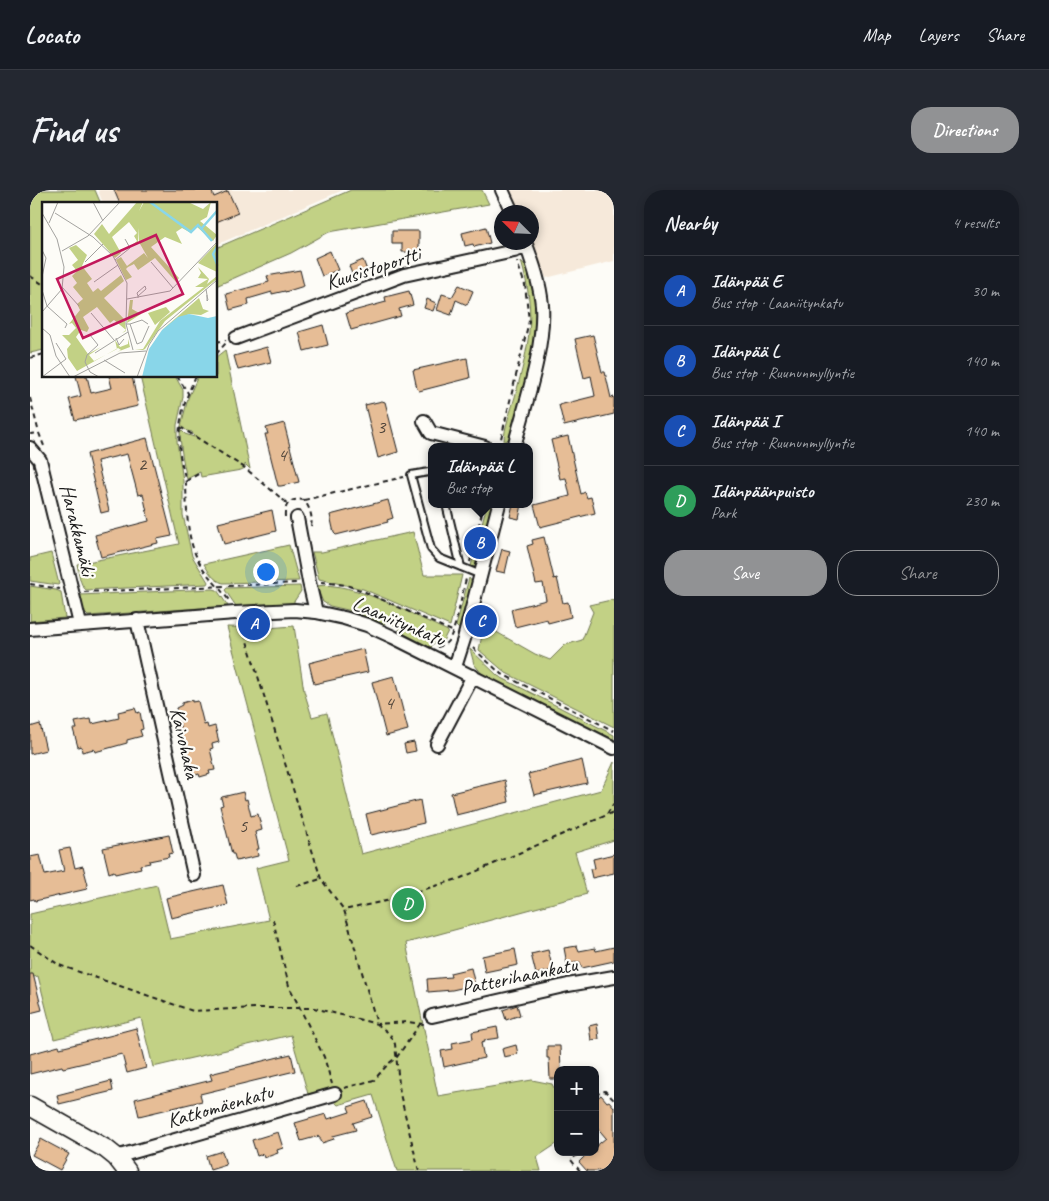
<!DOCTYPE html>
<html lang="en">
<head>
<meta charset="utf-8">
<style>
  :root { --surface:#171b24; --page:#242831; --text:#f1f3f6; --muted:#9ea1a6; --line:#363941; --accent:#919294 }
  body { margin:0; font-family:Caveat,sans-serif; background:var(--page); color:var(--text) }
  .controls { position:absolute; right:15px; bottom:15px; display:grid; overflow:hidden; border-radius:10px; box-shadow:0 2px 8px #0003 }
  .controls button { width:45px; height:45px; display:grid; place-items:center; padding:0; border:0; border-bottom:1px solid var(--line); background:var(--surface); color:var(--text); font:25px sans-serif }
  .compass { position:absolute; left:464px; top:15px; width:45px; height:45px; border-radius:50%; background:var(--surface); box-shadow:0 2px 8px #0003; rotate:294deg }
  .you { position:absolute; left:235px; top:381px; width:18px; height:18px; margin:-12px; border:4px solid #fff; border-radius:50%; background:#1a73e8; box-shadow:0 0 0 8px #1a73e833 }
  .badge { display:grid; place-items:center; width:32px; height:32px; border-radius:50%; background:var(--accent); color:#fff; font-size:16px; font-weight:700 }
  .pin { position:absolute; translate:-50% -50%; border:2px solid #fff; box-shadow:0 1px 5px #0006 }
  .popup { position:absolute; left:398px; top:253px; width:105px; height:65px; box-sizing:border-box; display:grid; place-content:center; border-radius:10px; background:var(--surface); filter:drop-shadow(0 1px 4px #0005); font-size:16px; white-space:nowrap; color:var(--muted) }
  .popup b { font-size:19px; color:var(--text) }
  .popup::after { content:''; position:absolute; left:50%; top:100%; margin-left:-10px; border:10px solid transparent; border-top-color:var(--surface) }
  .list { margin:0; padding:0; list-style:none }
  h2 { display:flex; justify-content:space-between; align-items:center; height:65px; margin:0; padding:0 20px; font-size:21px }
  h2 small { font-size:16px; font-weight:400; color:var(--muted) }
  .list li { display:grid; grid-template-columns:32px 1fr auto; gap:15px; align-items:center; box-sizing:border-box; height:70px; padding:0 20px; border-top:1px solid var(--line) }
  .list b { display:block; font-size:19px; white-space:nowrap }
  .list p { margin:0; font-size:16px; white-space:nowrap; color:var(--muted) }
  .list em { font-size:16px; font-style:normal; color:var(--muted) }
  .actions { display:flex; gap:10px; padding:15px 20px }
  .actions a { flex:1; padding:11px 0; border:1px solid var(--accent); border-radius:20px; text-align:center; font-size:18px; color:var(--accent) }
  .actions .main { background:var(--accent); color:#fff }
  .map { position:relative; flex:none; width:584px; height:981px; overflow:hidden; border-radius:20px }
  header { display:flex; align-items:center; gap:30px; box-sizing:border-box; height:70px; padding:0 25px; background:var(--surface); border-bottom:1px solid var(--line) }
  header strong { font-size:24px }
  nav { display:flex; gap:28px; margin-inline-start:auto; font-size:18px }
  .intro { display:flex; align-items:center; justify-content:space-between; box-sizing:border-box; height:120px; padding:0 30px }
  h1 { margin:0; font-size:35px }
  .button { padding:12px 22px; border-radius:20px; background:var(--accent); color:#fff; font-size:18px; font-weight:700 }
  main { display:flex; gap:30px; padding:0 30px }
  aside { flex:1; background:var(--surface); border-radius:20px; box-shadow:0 2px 8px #0003 }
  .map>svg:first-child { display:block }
</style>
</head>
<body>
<header>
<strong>Locato</strong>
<nav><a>Map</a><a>Layers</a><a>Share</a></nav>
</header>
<div class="intro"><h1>Find us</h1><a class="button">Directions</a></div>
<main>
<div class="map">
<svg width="584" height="981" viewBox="0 0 584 981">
  <rect width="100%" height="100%" fill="#fdfcf7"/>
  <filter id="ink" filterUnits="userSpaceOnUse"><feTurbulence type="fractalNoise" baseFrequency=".02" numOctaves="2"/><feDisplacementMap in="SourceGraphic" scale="10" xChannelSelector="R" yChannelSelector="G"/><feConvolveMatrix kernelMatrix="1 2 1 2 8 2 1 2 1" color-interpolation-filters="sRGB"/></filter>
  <g filter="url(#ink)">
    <path fill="#f6e9da" d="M68 0H313L186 55V14H73Z
      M480 0H584V71L516 88 502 52V22H490Z"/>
    <path fill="#c2d185" stroke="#6f7650" d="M0 0H65L71 14H14V160L0 163Z
      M321 0H452L459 14 299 42 261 63 186 96V58Z
      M491 71C499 77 501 88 503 98 512 148 491 201 479 249L474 252C474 237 481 221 485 207 499 153 507 126 491 71Z
      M195 160 220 279 215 274V278L211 280 171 287 170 282 157 289C153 272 150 256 150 239L155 244 164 247 162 242 157 241 151 236 158 208 168 186H186V167Z
      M110 186H145L153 200V207L147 235V251L153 291V325L162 366 178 392 177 394 56 400C49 394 49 382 47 374L149 354Z
      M457 314H462L445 377 441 376Z
      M383 342 394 385H432L420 436 333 399 289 389 282 362H292Z
      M259 355 269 391 193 393C183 390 179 382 174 374Z
      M21 363 29 394 28 395 0 391V368Z
      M439 388 442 392 430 440 426 436Z
      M0 396 26 400 31 402 35 428 0 431Z
      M270 396 271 401 263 413 206 416 195 400 197 398Z
      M286 396C323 390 384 426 418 441L413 451 402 454 401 458 369 441 370 437 356 431 354 434 322 421 300 416 293 412Z
      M183 399 187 400 198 416 58 426 54 422 50 405Z
      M581 410 584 411V537L476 483 449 460 454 435 505 464 520 470 535 455 552 450 563 422 559 415Z
      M264 436 274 501 282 527 297 523 331 664 571 600 584 572V650L545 662 557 704 376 753 408 906 502 890 522 894 528 905V953L507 967 511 981H367L343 905 308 915 293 900 278 904 261 845 123 877 111 828 24 849 8 786 0 788V724L127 695 140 749 239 730 226 678 259 670 197 437 237 438Z
      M440 459 468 486 584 545V551L453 485 444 474Z"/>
    <path fill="#e6bd96" stroke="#1c1c1c" d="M84 0H181L184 7 198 1 208 23 186 32V14H90Z
      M456 37 460 53 444 57 443 54 435 56 432 43Z
      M362 41H389V62H372V54H362Z
      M300 61 308 80 292 86 285 68Z
      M333 70 338 83 324 89 319 76Z
      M270 80 274 96 255 102V101L242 104V102L218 109 219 115 200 120 196 104 239 92 237 86Z
      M429 95 443 101 437 115 426 110 421 125 407 120 412 104 422 107Z
      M379 101 383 115 369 119 371 126 321 140 316 123 356 112 355 107Z
      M397 109 406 113 403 121 394 118Z
      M293 135 298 155 274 161 269 142Z
      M563 145 572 182H575L581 208 584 207V224L534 236 529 215 565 206 561 186 554 188 545 149Z
      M237 157 241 172 208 180 204 166Z
      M437 168 440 188 389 201 387 199 383 180Z
      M46 186H57L61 203 82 198 79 186H102L108 216 45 230 39 209 51 206Z
      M352 211 355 212 368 262 348 268 335 215Z
      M254 233 269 292 251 296H248L235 244H238L236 238Z
      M538 246 551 304 555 302 557 308 561 307 565 323 510 337 504 315 540 306 536 288 530 289 521 250Z
      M117 248 142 346 127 349 128 353 71 367 65 345 119 331 113 304 108 305 97 264 67 271 79 321 71 323 57 264Z
      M358 310 363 328 357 330 358 332 306 345 304 343 300 325Z
      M483 314H492L489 329 480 327Z
      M242 320 246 341 194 354 188 333Z
      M514 347 524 389 527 388 533 413 538 412 541 427 518 433 517 429 485 437 481 419 516 410 513 393 506 394 497 356 503 354 502 350Z
      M472 359 480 361 475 383 466 381Z
      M333 459 338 482 284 494 279 473Z
      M364 486 378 540 356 546 342 492Z
      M162 510V512L168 511 174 535 177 534 178 538 185 536 189 552 182 554 183 558 180 559 185 580 179 581 180 584 170 587 169 584 162 586 157 563 154 564 149 540H151L146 518 152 515V513Z
      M105 518 107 523 110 522 113 539 110 540 112 546 97 550V553L65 562 64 559 52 562 51 556 48 557 43 539H47L45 532 61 529 62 534 89 528 88 522Z
      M10 534 16 560 0 564V537Z
      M384 552 386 561 376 563 374 554Z
      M552 570 557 593 504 605 498 584Z
      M475 590 479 612 426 625 421 603Z
      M213 602 215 610 217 609 221 626 228 624 232 640 225 642 229 659H227L228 666 206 671 204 664H202L190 616 193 615 191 608 192 607Z
      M390 610 394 633 341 645 336 624Z
      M139 645 143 663 138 664 139 667 119 671 120 673 110 675 111 678 85 684 84 681 79 683 73 658Z
      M40 658 45 678 53 676 58 695 56 696 57 699 5 711 4 709 0 710V667L10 665 15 685 34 681 29 660Z
      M584 664V683L562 688 560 679 565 678 563 669Z
      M193 695 198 715 141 728 136 708Z
      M547 756 549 761 565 758 566 761 584 757V771L552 778 550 772 537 774 534 758Z
      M485 759 488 775 455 782 452 766Z
      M518 760 523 780 506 784 501 764Z
      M441 778 445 795 422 800 398 802 397 789 421 787 420 783Z
      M0 784H3L12 820 0 823Z
      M487 815 490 825 476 830 473 820Z
      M567 834 569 849 561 850 559 836Z
      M467 837 469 848 454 850 455 852 451 853 454 868 414 877 411 861 423 859 422 853 443 849 442 842Z
      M106 838 116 878 97 883 92 864 33 878 32 876 0 884V864L29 856 30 858 87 844V843Z
      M486 855 488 864 474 867 472 859Z
      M517 856H530L531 880H528V889H520L519 868H517Z
      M261 864 265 881 170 904 172 911 109 926 105 909 182 890 180 884Z
      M81 891 83 901 29 914 27 905Z
      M571 905 577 912 579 911 584 917V975L577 981H557L549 972 559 962H565V957L576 948 565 935V910Z
      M337 911 342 927 323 933 326 940 303 946 304 949 292 953 289 946 271 951 265 933 296 924 298 929 320 922 318 917Z
      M248 942 253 958 247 960 248 963 234 968 233 964 227 966 222 950Z
      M11 949 39 964 30 980 2 965Z
      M192 961 196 975 180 980 176 966Z"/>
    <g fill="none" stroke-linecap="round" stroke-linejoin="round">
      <defs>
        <path id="lane" d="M401 283 399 282 381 285 401 359 409 368 451 385
          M416 314 431 377"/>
        <path id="street" d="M472 0 482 22
          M206 148 374 85 484 61 496 57
          M394 231 401 243 455 257
          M484 257C495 214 515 158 512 115 510 93 503 73 495 52
          M0 258 10 270 50 434
          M267 328 279 392 286 422
          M107 430 164 685
          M0 439 205 423 265 420 286 422 314 428 337 435 363 447 584 558
          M425 477 434 449 469 314
          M407 554 443 486
          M402 826 538 795 584 787
          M86 967 305 904"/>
        <path id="secondary" d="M0 916 76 959 86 967 97 981"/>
      </defs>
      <use href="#lane" stroke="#1c1c1c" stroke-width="10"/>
      <use href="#street" stroke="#1c1c1c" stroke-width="16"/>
      <use href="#secondary" stroke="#1c1c1c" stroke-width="21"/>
      <path stroke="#1c1c1c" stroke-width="2" stroke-dasharray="5 4" stroke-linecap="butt" d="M0 86 14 95
        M186 152 196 150
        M186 164 196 153
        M0 168 14 164
        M147 186 158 203
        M166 186C153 212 147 236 150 264 151 274 155 284 156 294 157 320 156 346 168 370 176 386 190 397 200 412
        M0 208 9 243 14 256
        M150 237 215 278 258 314
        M0 244 9 243
        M469 257 499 131 495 95 487 72
        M156 291 170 283
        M274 310 374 287
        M255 327C254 313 261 308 274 310 280 318 283 327 281 336
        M440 372 454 314
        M291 392 316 395 333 401 424 442
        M0 394 30 399
        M54 402 267 393
        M212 435 291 689 314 720
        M407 457C411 456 415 455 418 451 426 441 432 403 436 389
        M443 458 470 483 584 541
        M577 624 584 613
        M267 696 291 689
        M243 730 259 796 294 867 302 894
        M0 755 29 775 163 821 225 818H284L347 834 377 832 394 834
        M314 898 344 890 358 874 367 867 390 834
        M565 905 575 901 584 910
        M389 981 370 904 365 854 360 844 347 834 314 720 360 710 431 688 584 622
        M550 981 541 970 550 962"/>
      <use href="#lane" stroke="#fdfcf7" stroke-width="6"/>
      <use href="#street" stroke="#fdfcf7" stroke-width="12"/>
      <use href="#secondary" stroke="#fdfcf7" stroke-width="18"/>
    </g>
  </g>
  <g text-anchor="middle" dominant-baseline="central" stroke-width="4.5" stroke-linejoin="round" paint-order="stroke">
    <g font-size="19" fill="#4e443a">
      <text x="351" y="237">3</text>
      <text x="252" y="265">4</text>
      <text x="112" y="274">2</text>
      <text x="359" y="513">4</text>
      <text x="213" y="636">5</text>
    </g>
    <g font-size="21" fill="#1c1c1c" stroke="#fdfcf7">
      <text transform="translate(343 78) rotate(-18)">Kuusistoportti</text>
      <text transform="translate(48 340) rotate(76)">Harakkamäki</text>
      <text transform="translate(369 431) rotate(23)">Laaniitynkatu</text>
      <text transform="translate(155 553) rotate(77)">Kaivohaka</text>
      <text transform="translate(489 786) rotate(-12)">Patterihaankatu</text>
      <text transform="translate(190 916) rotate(-16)">Katkomäenkatu</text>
    </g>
  </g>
  <g transform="translate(12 12)">
    <rect width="175" height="175" fill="#fdfcf7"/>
    <path d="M95 0H101L97 9 102 0H146L161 7 169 0 165 15 158 19 175 33 171 39 155 25 149 31 140 26 134 30 140 42 123 35 109 45 137 76 134 80 113 56 96 68 92 62 86 65 84 67 90 75 84 78 74 58 79 55 85 64 102 51 106 56 97 40 96 26V40L90 43 95 39 92 34 95 31 87 20 70 35 79 51 73 56 52 32 60 22 67 32ZM175 41V70L156 61ZM34 43 45 53 40 64 50 77 45 81 51 90 56 86 59 89 79 73 82 79 62 96 83 118 84 129 80 131 84 128 72 118 68 121 55 105 41 115 47 126 45 130 39 128 34 135 46 152 59 145 47 153 52 159 75 147 73 138 78 145 86 142V137L88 145 75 150 79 148 76 146 35 169 26 156 25 147 29 142 20 133H27L34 126 30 121 27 122 38 108 35 102 41 97 31 85 35 81 30 74 35 69 30 63 36 58 27 46ZM156 65 167 77 165 82 175 74V77L123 119 103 147 101 148 93 147H101L118 119 162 85H153L166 77 156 76 159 71ZM157 96 161 107 167 109 159 113 147 112 120 128ZM88 98H91L90 107 99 112 85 121ZM124 105 128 110 113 123 106 111Z" fill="#c2d185"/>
    <path d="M147 112 166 116 175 114V175H100L107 147 120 128 136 115Z" fill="#89d6e9"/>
    <path fill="none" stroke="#89d6e9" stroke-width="2.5" d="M108 0 149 30 156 23 170 39M159 27 175 9M175 45 171 52 175 62"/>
    <path fill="none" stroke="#a3a29f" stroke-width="1" d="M51 0 61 19M0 11 15 37 22 65 20 87 0 110M13 11 51 35 71 54 85 81 84 122 91 148M7 21 16 0M0 48 4 56 0 75M20 49 46 34 78 0M73 58 88 46 83 37M43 60 61 42M109 60 131 86M52 80 76 63M20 85 37 104M164 87 165 93V94L166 98 165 99V93M0 88 5 104 25 122 23 126M96 94 104 87 103 84 96 90 95 91 96 94V96M85 97 128 89 175 40M49 111 72 138M84 122H88L95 142 100 140 107 124M88 122 100 118 106 122M0 126 8 133 14 154 28 175M48 133 56 143 45 153 43 160 48 170 57 175M74 136 77 143 82 137M53 151 86 130M62 158 83 171M0 175 24 157 14 141M31 175 78 151 104 149M95 175 107 143 116 129 175 78"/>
    <path fill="#c2185b" fill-opacity="0.15" stroke="#c2185b" stroke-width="2.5" d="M114 33 141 92 41 136 15 77Z"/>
    <rect width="175" height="175" fill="none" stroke="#1c1c1c" stroke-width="2.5"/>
  </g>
</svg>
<div class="controls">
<button>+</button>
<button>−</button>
</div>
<svg class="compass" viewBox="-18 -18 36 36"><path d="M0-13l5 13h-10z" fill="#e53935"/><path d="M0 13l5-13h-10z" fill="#9ea1a6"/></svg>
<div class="you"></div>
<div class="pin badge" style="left:224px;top:434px;background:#1a4fb4">A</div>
<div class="pin badge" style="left:450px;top:353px;background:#1a4fb4">B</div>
<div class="popup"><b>Idänpää L</b>Bus stop</div>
<div class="pin badge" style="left:451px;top:431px;background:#1a4fb4">C</div>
<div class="pin badge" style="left:378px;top:714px;background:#2e9e5b">D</div>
</div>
<aside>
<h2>Nearby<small>4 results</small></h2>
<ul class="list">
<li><span class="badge" style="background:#1a4fb4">A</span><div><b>Idänpää E</b><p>Bus stop · Laaniitynkatu</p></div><em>30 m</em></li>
<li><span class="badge" style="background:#1a4fb4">B</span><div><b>Idänpää L</b><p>Bus stop · Ruununmyllyntie</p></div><em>140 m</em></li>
<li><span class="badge" style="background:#1a4fb4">C</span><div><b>Idänpää I</b><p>Bus stop · Ruununmyllyntie</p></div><em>140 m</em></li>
<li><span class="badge" style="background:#2e9e5b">D</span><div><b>Idänpäänpuisto</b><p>Park</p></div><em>230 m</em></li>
</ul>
<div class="actions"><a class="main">Save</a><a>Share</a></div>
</aside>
</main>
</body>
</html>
